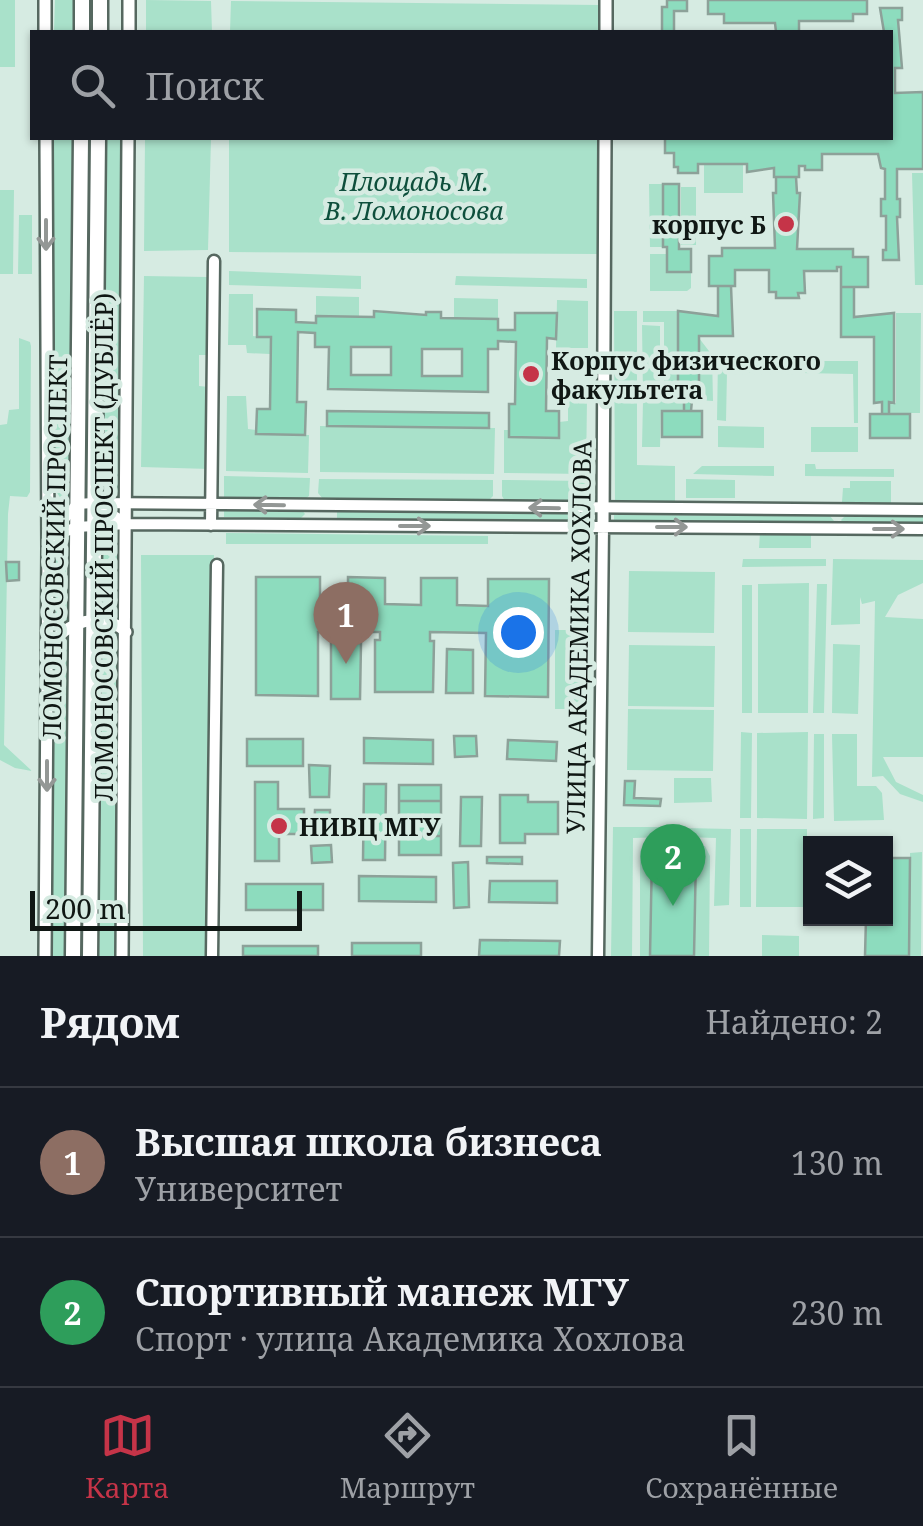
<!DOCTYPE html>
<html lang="ru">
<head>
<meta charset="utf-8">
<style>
  :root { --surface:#171b24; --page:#242831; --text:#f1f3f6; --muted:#9ea1a6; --line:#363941; --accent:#c53448 }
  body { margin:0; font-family:"Noto Serif",serif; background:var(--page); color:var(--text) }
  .controls { position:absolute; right:30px; bottom:30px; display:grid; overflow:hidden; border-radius:0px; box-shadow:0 2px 8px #0004 }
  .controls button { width:90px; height:90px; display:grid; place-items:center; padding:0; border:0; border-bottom:2px solid var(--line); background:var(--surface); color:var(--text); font:50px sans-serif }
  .scale { position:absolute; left:30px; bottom:25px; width:272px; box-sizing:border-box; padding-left:10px; border:5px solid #101714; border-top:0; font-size:28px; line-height:35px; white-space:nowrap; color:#101714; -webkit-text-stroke:8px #d6ebe2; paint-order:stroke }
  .you { position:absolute; left:518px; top:632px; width:35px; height:35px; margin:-25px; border:8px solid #fff; border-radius:50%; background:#1a73e8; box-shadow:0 0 0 15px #1a73e833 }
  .badge { display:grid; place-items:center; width:65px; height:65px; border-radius:50%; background:var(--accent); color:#fff; font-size:32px; font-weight:700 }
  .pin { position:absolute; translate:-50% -82px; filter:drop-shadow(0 2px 5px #0008) }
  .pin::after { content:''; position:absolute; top:52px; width:35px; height:30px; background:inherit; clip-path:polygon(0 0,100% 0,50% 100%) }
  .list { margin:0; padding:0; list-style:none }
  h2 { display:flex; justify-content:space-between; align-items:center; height:130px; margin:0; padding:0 40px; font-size:42px }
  h2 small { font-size:32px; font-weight:400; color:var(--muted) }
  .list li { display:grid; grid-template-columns:65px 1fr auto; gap:30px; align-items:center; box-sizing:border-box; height:150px; padding:0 40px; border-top:2px solid var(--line) }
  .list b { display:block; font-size:38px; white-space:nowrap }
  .list p { margin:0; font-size:32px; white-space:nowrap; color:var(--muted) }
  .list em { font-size:32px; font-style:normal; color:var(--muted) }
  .icon { flex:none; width:55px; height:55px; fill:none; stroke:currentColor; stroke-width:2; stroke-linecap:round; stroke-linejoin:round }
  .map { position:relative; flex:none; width:923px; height:956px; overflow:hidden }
  .search { position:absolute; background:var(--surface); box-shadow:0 2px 8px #0004; left:30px; right:30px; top:30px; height:110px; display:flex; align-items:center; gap:25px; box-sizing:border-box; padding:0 35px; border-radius:0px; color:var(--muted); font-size:38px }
  .sheet { height:430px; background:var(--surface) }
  nav { display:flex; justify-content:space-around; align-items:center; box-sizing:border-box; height:140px; border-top:2px solid var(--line); background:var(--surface); font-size:28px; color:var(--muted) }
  nav a { display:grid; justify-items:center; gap:5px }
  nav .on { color:var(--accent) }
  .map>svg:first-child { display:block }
</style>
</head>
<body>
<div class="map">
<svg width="923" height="956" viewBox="0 0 923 956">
  <rect width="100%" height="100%" fill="#d6ebe2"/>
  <path fill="#a9e1ca" d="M0 0H15V67H0Z
    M55 0H74V32H54Z
    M146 0 211 1 212 32H146Z
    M231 1 599 5V32H230Z
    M54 138H73L71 488 67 499H61L52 485Z
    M105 138H125L120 491 116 494C99 474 113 448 103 425Z
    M145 138H211L208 250 144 251Z
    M229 138H598L597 254 229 252Z
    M704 164H743V193H704Z
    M912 173H923V285H915Z
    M649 184H663V247H650Z
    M681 187H696V245H681Z
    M0 190H14L13 274H0Z
    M19 215H32V274H18Z
    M650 254H667V271L691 272V288L687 291H650Z
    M229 271 361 276V289L229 285Z
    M144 276 207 277V355H199V386L209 387 210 469 141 467Z
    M456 276 587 279V288L455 285Z
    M229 294H253V336L271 337 270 354 247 353 246 345H228Z
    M316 296 359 297V317L316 316Z
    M454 298 498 299V319L454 318Z
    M557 300 588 301V348H556Z
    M614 311H637V465L675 466V503L615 502Z
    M643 311H678L677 400 683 401V410H661L660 447H642L643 401 664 400V322H643Z
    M896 313H921L920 413H890V404L896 403Z
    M642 325 660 326V396H643Z
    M19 338 30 342 31 346 30 492 27 497 10 496 8 514 4 745 32 771 15 768 0 760V425L7 424 9 410 19 409Z
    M699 338 712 355 713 401 699 400Z
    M718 359 776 360V373L727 372 726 421 717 420Z
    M803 361H858V423H854L853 374 803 373Z
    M227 396H246L248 429 256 430 257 434 309 435 308 473 226 471Z
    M568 399H587L586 474 504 473V430H509V437L558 438 559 422 568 421Z
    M320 426 495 428 494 474 320 472Z
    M718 426 764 427V448L718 447Z
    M811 427H858V452H811Z
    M805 464H815L816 469H894V477L805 476Z
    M702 466H774V476L693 474Z
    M224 476 310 478 309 496 305 499 224 498Z
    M319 479 493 480V496L488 501 323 499 318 493Z
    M686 479 735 480V498H686Z
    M502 480 587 481V502L505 501 502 496Z
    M850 481H891V503L842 502 843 488H850Z
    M224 508 301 509 305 514 301 518 224 517Z
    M337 510 582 512 585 516 583 521 337 518Z
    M614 515 830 516 834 521 832 525 614 522Z
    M923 515V524H844L841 520 845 516Z
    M65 530 67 620 56 623V533Z
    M107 531 114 532 120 543V620L101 614 102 537Z
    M811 532V548H759L760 533Z
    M226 533 488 536V544H226Z
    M141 555H214L210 956H143Z
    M743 559H826V566L742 567Z
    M833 559 923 560V583L898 595 885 617 923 619V757H883L896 782 923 795V802L900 794 883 776 872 777 875 601 862 604 860 597V624L831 625Z
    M629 571 715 572 714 633 628 632Z
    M809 583 808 713H758V584Z
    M817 584H827L824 713H813Z
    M742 585H752V713H742Z
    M101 623 118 629 117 956H98Z
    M555 630H584V709H555Z
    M68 639 66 956H52L55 650Z
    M833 644 860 645 858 714 832 713Z
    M629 645 715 646 714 707 628 706Z
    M628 709 714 710 713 771 627 770Z
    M741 732 752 733 751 818H740Z
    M808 732 807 819 757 818V733Z
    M814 734H824V818L813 819Z
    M832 734H857V786H876L882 793 884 820 834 821Z
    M674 778H711L712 802 674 803Z
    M613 827H667V837L633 838 632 956H611Z
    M684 828 731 829 729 905 714 906 716 838 684 837Z
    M740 829H751V907H740Z
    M757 829H807V907H756Z
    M646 846 650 847 652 854 650 956H640V851Z
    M696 846H705L710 856 709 956H694Z
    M922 852 921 956H909L910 853Z
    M762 935 799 936V956H762Z"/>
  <path fill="#8ddcbe" stroke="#8da199" stroke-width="2.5" fill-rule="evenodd" d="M667 0H687V11H674V32H662V7H667Z
    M708 0H867V14H853V21H799V32H776L775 23H724V14H708Z
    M880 8H902V20H898L902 68H895V93L923 92V169H897V199H900V217H897L899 260H883V250H886V216H881V199H885V169L881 168 878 154H822V170H805V166H799V177H774V168L747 172V164H698V173H678V167H674V153H665V138H890V32H884Z
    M776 177H796L797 193H800L797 249H853V257H868V287H841V267H837V271H804L805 293H798L799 298H776V292H769V270H735V286H709V256H722V248H775L773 193H776Z
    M663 184H679V249H691V272H667V247H663Z
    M718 286H731L733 336H699V400H692L691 411H684V400H678V311L718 316Z
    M841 287H854V317L894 313V403L889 402V414H882V402L874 403V337H841Z
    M257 309 296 310V322L316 323V316L374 317V311L426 315V312H441V318L498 319V330H515V313H557L556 339 547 338 546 411H559V438L509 437V404H515L516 342 498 341V349H488V392L328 389 329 347H315V333L298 332 297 402H306L305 435 256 434 257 409H270L271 337H257ZM351 347H391V375H351ZM422 349H462V376H422Z
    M327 411 489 413V428L327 426Z
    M662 411H702V437H662Z
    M870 414H910V438H870Z
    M6 562H19V580L7 581Z
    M256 577H320V603H348V577L385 578V604L421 605V578H457V605L488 606V579H549L548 697 485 696 486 633 430 632V641H434L433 692H375V640H380V632H318V696L256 695Z
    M331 642 361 643 360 699H331Z
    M447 649 473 650V693H446Z
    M454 736H476L477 756 455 757Z
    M364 738 433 740V764L364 763Z
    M247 739H303V766H247Z
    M508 740 557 742 556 761 507 759Z
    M309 765 330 766 329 797H310Z
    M625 781H635L634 798 661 799 660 806 624 805Z
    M255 782H278V809H304V834H279V861H255Z
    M364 784H386L385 860H363Z
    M399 785H441V801H399Z
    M500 795H528V802H558V834H525V843H500Z
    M461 797H482L481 846H460Z
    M399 801H441V817H399Z
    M315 810H330V833H314Z
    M399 817H441V836H399Z
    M399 836H441V855H399Z
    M331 845 332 862 312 863 311 846Z
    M652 854 696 855 694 956H650Z
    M487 857H522V864L487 863Z
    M886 858H910L909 956H865L866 918H886Z
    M468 862 469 907 454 908 453 863Z
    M359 876 436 877V902L359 901Z
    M490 881H557V903L489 902Z
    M246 884H323V910H246Z
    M480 940 560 941 559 956H479Z
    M352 943H421V956H352Z
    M243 946H318V956H243Z"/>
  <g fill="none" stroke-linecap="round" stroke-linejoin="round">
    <defs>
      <path id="minor" d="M94 504 126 523
        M211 525 214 261
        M48 538 77 504 93 503 923 510
        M49 538 77 527 127 524 923 529
        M212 956 217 565
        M598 956 603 527"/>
      <path id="tertiary" d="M45 0V32
        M129 32V0
        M606 32V0
        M603 527 605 138
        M50 648C64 621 103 610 126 632
        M45 956 48 548 46 138
        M122 956 128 138"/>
      <path id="secondary" d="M82 32V0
        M100 32V0
        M73 956 81 138
        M90 956 98 138"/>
    </defs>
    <use href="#minor" stroke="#566860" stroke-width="15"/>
    <use href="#tertiary" stroke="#566860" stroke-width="16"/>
    <use href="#secondary" stroke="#566860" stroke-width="19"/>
    <use href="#minor" stroke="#fff" stroke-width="10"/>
    <use href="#tertiary" stroke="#fff" stroke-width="11"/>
    <use href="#secondary" stroke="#fff" stroke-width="14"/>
  </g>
  <defs><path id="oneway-shaft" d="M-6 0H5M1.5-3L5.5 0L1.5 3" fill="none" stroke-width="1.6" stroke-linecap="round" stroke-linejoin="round" transform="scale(2.5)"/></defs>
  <g stroke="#939795">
    <use href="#oneway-shaft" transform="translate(46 235) rotate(90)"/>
    <use href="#oneway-shaft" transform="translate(269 505) rotate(-179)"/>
    <use href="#oneway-shaft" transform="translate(544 508) rotate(-179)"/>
    <use href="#oneway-shaft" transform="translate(415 526)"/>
    <use href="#oneway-shaft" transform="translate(672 527)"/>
    <use href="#oneway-shaft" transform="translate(889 529)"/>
    <use href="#oneway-shaft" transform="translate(47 776) rotate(90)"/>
  </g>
  <g fill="#c53448" stroke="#d6ebe2" stroke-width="4">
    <circle cx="786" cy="224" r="10"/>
    <circle cx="531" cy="374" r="10"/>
    <circle cx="279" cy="826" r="10"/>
  </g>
  <g text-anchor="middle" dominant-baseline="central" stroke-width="9" stroke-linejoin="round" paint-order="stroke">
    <g font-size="25" font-style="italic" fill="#0e4f3c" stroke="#d6ebe2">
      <text x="414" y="181">Площадь М.<tspan x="414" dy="29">В. Ломоносова</tspan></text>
    </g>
    <g font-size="25" font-weight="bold" fill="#101714" stroke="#d6ebe2" text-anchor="start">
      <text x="766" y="224" text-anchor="end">корпус Б</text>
      <text x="551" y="360">Корпус физического<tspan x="551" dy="29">факультета</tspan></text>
      <text x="299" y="826">НИВЦ МГУ</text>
    </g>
    <g font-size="25" fill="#101714" stroke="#d6ebe2">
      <text transform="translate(54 547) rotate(-89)">ЛОМОНОСОВСКИЙ ПРОСПЕКТ</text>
      <text transform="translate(103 547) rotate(-90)">ЛОМОНОСОВСКИЙ ПРОСПЕКТ (ДУБЛЁР)</text>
      <text transform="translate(578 637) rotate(-89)">УЛИЦА АКАДЕМИКА ХОХЛОВА</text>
    </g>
  </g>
</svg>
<div class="controls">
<button><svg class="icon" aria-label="layers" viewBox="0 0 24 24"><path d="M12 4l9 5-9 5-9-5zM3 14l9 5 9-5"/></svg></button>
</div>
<div class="scale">200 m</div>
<div class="you"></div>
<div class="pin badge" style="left:346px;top:664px;background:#8d6e63">1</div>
<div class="pin badge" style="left:673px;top:906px;background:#2e9e5b">2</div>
<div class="search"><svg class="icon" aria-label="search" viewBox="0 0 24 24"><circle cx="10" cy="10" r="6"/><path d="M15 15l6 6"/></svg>Поиск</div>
</div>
<section class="sheet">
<h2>Рядом<small>Найдено: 2</small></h2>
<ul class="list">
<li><span class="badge" style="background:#8d6e63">1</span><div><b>Высшая школа бизнеса</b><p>Университет</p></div><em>130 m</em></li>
<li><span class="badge" style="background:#2e9e5b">2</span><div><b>Спортивный манеж МГУ</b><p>Спорт · улица Академика Хохлова</p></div><em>230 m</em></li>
</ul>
</section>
<nav>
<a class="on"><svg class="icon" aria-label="map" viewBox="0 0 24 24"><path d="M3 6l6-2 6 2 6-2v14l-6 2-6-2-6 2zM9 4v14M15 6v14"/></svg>Карта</a>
<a><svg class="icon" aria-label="directions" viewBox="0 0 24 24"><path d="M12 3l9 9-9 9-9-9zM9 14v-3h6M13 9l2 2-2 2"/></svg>Маршрут</a>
<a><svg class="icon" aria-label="saved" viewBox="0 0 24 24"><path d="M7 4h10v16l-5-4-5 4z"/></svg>Сохранённые</a>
</nav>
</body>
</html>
